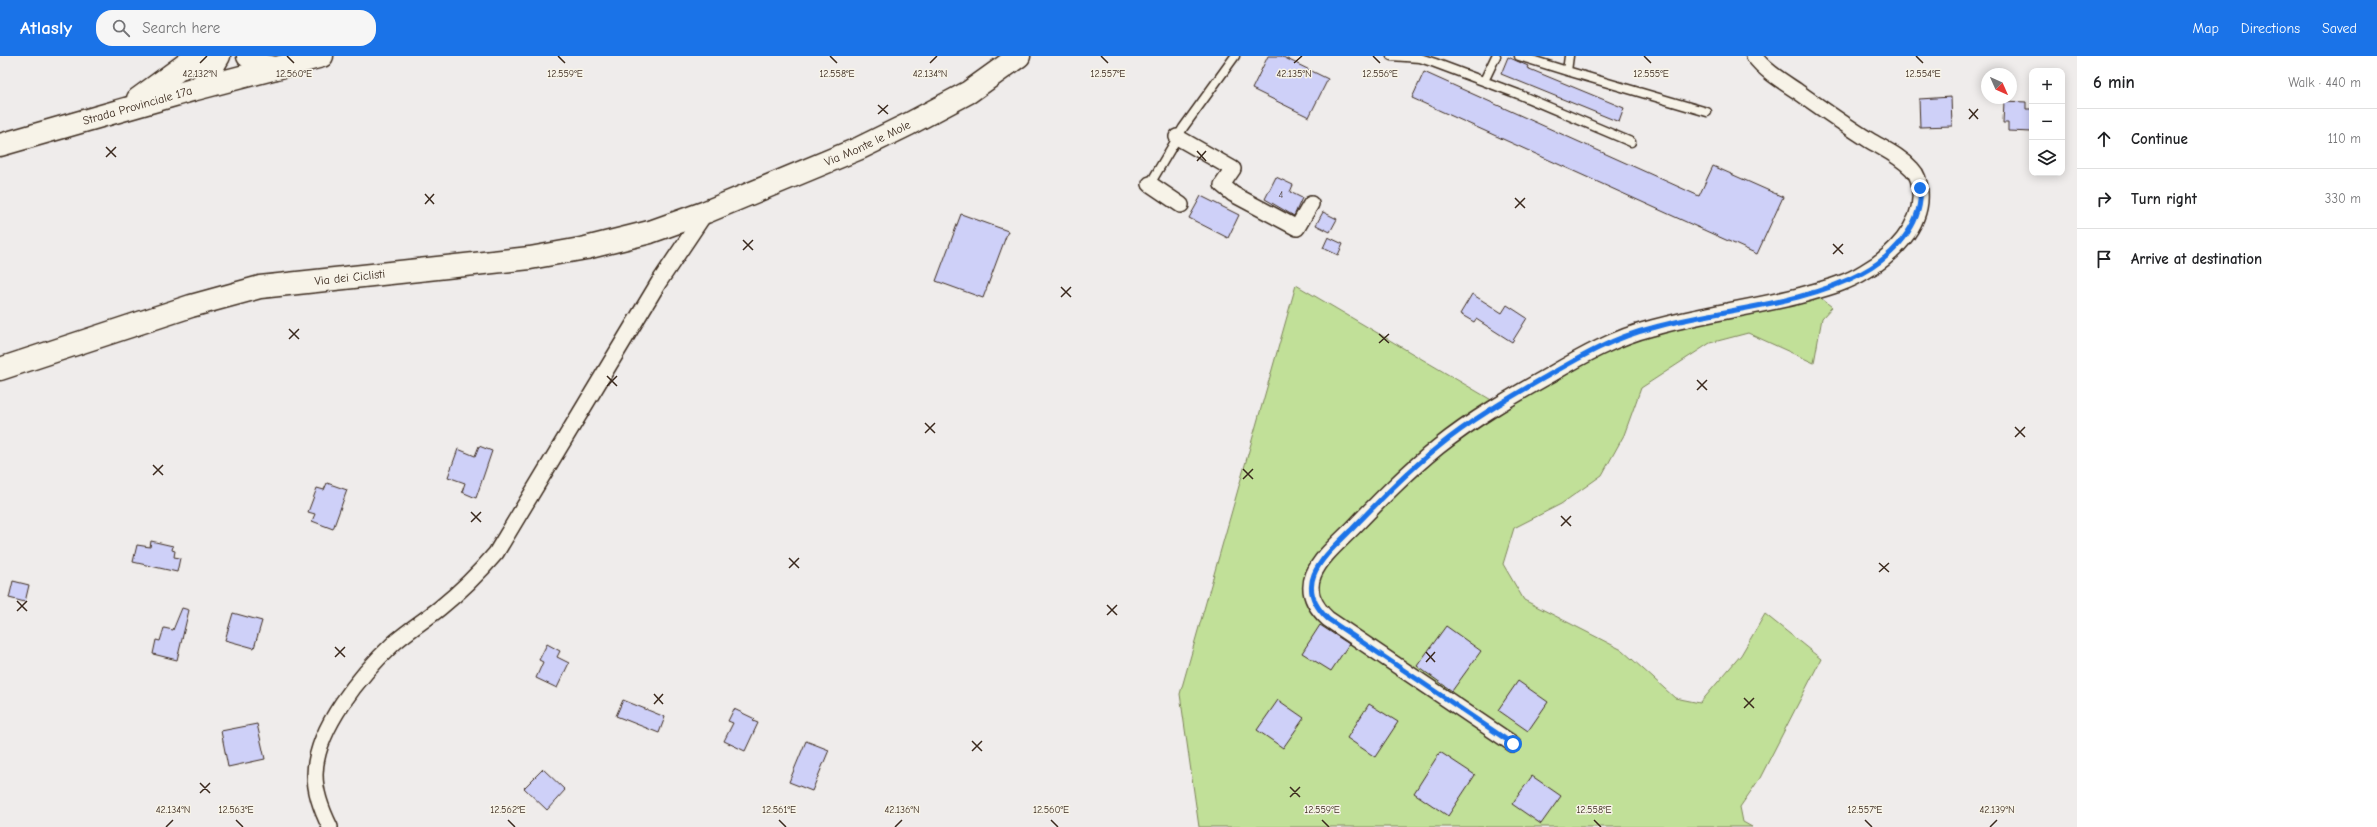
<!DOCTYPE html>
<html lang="en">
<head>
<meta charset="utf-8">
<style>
  :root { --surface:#fff; --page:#f6f6f6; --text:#202124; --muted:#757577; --line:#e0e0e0; --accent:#1a73e8 }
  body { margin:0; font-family:"Comic Neue",sans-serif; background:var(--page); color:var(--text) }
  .controls { position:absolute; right:12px; top:12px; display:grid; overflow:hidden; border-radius:8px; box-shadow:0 2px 10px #0003 }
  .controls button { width:36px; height:36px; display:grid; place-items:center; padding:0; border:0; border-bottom:1px solid var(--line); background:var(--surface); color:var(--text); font:20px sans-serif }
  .compass { position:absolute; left:1981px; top:12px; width:36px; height:36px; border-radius:50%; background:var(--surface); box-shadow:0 2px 10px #0003; rotate:135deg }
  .stop { position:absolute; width:12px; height:12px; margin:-9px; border:3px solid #1a73e8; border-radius:50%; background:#fff }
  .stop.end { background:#1a73e8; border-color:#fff; box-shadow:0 1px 4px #0008 }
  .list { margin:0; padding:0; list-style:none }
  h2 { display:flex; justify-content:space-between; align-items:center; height:52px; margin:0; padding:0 16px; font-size:17px }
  h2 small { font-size:13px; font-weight:400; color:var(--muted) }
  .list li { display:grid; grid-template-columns:26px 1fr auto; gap:12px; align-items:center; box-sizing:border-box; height:60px; padding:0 16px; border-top:1px solid var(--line) }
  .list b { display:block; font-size:15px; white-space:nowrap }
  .list em { font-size:13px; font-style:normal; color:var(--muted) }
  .icon { flex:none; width:22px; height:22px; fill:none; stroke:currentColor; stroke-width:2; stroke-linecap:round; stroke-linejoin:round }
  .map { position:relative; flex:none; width:2077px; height:771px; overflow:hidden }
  header { display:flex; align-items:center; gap:24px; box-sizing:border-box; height:56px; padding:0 20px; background:var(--accent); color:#fff }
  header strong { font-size:19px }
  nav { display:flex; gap:22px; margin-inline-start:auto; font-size:14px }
  .search { width:280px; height:36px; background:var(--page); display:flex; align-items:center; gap:10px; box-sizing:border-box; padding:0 14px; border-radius:16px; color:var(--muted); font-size:15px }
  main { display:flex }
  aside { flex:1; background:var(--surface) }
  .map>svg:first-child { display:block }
</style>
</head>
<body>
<header>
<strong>Atlasly</strong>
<div class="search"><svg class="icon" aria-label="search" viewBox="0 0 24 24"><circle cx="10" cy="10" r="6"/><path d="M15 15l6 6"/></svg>Search here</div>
<nav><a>Map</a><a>Directions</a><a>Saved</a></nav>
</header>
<main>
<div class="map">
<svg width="2077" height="771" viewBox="0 0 2077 771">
  <rect width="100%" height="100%" fill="#efeceb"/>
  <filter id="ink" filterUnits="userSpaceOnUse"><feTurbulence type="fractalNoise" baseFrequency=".025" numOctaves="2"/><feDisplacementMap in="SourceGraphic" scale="8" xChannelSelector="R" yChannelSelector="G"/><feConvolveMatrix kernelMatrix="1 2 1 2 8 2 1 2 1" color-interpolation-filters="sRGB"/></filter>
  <g filter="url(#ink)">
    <path fill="#c1e098" stroke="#7e855b" d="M1296 229 1505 352 1582 305 1641 279 1817 239 1832 251 1822 262 1814 307 1748 277 1710 287 1641 332 1624 379 1602 419 1561 448 1514 472 1503 508 1524 544 1622 594 1675 642 1700 647 1741 599 1765 558 1821 603 1760 722 1740 751 1743 766 1752 771H1199L1180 638Z"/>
    <path fill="#ced0f8" stroke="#3b2a1e" d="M1268 0H1281L1328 23 1309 61 1252 33Z
      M1508 1 1528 10 1527 12 1624 52 1619 66 1501 18Z
      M1424 16 1699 140 1713 110 1783 141 1757 198 1412 42Z
      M1951 41 1952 70 1920 71 1919 43Z
      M2004 45 2026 46V53H2032V76L2008 75V67H2003Z
      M1276 121 1293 129 1290 136 1302 142 1294 160 1265 143Z
      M1201 140 1239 159 1228 182 1189 162Z
      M1323 156 1337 163 1330 176 1316 169Z
      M961 158 1008 175 983 242 936 225Z
      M1328 181 1343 188 1338 199 1323 192Z
      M1472 238 1502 257 1507 249 1527 262 1512 286 1476 263 1474 266 1460 258Z
      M479 390 492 395 476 442 462 436 465 427 448 421 458 393 475 400Z
      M327 427 347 434 333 473 312 465 315 458 308 456 317 432 324 434Z
      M151 485 173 490 172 494 175 495 174 501 180 502 177 516 133 506 137 489 150 491Z
      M13 525 29 529 25 546 9 542Z
      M182 552 189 554 177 604 153 598 156 584 160 585 164 572 173 574Z
      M233 557 262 565 254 592 225 584Z
      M1320 569 1349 588 1331 615 1302 597Z
      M1446 570 1481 595 1452 635 1417 610Z
      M547 588 560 595 557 601 569 607 557 632 536 622 543 606 539 604Z
      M1518 625 1548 646 1528 675 1498 654Z
      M623 644 665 661 659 677 616 660Z
      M1278 644 1304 662 1283 692 1257 674Z
      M1369 648 1398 666 1375 701 1347 682Z
      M734 653 755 663 753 665 758 667 745 695 724 685 733 667 728 665Z
      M257 668 265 703 228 711 221 675Z
      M806 685 829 694 812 735 789 726Z
      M1440 696 1475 719 1448 760 1414 737Z
      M543 713 565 734 547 754 524 732Z
      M1532 720 1561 740 1541 768 1512 748Z"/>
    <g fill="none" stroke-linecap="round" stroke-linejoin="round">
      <defs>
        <path id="lane" d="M1391 0 1420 2 1435 7 1518 38 1631 86
          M1519 0 1567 15
          M1569 0 1567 15 1707 56
          M1484 25 1496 0
          M1150 128 1183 72 1235 0"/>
        <path id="street" d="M1177 81 1233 113 1222 129 1233 138 1297 172 1311 148
          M1150 128 1181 149
          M1513 688 1328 563C1289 527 1325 500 1353 472 1380 444 1407 416 1438 391 1473 363 1511 341 1550 319 1582 300 1616 281 1652 272 1701 258 1752 252 1802 239 1823 233 1845 228 1864 216 1891 201 1923 170 1920 136 1920 128 1918 119 1912 113 1900 100 1884 93 1869 84 1845 69 1821 52 1797 35 1782 25 1765 15 1754 0
          M330 771C322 755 315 738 315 719 315 673 362 617 394 587 409 574 425 564 440 552 461 535 479 517 496 497L659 226 706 156"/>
        <g id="secondary">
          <path d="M248 0 261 9 276 12"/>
          <path d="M201 31 219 0"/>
          <path d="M138 43 197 0"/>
          <path id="s1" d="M0 89 192 34 322 0"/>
          <path id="s2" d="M0 313 191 250 260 231 530 202 586 192 650 176 706 156 860 92 909 68 969 36 1019 0"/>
        </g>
      </defs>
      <use href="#lane" stroke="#3b2a1e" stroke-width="11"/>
      <use href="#street" stroke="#3b2a1e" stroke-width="18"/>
      <use href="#secondary" stroke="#3b2a1e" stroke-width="25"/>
      <use href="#lane" stroke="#f7f3e8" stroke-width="8"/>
      <use href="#street" stroke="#f7f3e8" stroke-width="15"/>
      <use href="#secondary" stroke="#f7f3e8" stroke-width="22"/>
    </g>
  </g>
  <g fill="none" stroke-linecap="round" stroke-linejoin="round" filter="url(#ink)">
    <path stroke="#1a73e8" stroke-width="5" d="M1513 688 1328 563C1290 527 1325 500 1353 472 1380 444 1407 416 1438 391 1472 363 1511 341 1549 319 1582 300 1615 281 1652 272 1718 253 1801 250 1862 217 1892 201 1924 168 1920 132"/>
  </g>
  <path fill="none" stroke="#3b2a1e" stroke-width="1.5" d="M287 0 294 7M558 0 565 7M830 0 837 7M1101 0 1108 7M1373 0 1380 7M1644 0 1651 7M1916 0 1923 7M200 7 207 0M930 7 937 0M1294 7 1302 0M878 49 888 58M1969 53 1978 63M878 58 888 49M1969 63 1978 53M106 91 116 101M1197 95 1206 105M106 101 116 91M1197 105 1206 95M425 138 434 148M1515 142 1525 152M425 148 434 138M1515 152 1525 142M743 184 753 194M1833 188 1843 198M743 194 753 184M1833 198 1843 188M1061 231 1071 241M1061 241 1071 231M289 273 299 283M1379 278 1389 287M289 283 299 273M1379 287 1389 278M607 320 617 330M1697 324 1707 334M607 330 617 320M1697 334 1707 324M925 367 935 377M2015 371 2025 381M925 377 935 367M2015 381 2025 371M153 409 163 419M1243 413 1253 423M153 419 163 409M1243 423 1253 413M471 456 481 466M1561 460 1571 470M471 466 481 456M1561 470 1571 460M789 502 799 512M1879 507 1889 516M789 512 799 502M1879 516 1889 507M17 545 27 555M1107 549 1117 559M17 555 27 545M1107 559 1117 549M335 591 345 601M1426 596 1435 606M335 601 345 591M1426 606 1435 596M654 638 663 648M1744 642 1754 652M654 648 663 638M1744 652 1754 642M972 685 982 695M972 695 982 685M200 727 210 737M1290 731 1300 741M200 737 210 727M1290 741 1300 731M236 764 243 771M508 764 515 771M779 764 786 771M1051 764 1058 771M1322 764 1329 771M1594 764 1601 771M1865 764 1872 771M166 771 173 764M895 771 902 764M1990 771 1997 764"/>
  <g text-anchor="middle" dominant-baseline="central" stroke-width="3" stroke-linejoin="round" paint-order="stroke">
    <g font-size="10" fill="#605454">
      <text x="1281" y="139">4</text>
    </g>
    <g font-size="12" fill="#3b2a1e" stroke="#f7f3e8">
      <text stroke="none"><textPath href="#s1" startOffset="143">Strada Provinciale 17a</textPath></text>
      <text stroke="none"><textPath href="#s2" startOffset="902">Via Monte le Mole</textPath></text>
      <text stroke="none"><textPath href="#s2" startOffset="363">Via dei Ciclisti</textPath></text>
    </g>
  </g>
  <g font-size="10" text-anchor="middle" fill="#3b2a1e" stroke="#f7f3e8" stroke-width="3" stroke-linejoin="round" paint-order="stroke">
    <text x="200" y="21">42.132°N</text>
    <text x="294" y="21">12.560°E</text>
    <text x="565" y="21">12.559°E</text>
    <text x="837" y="21">12.558°E</text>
    <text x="930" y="21">42.134°N</text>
    <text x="1108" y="21">12.557°E</text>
    <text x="1294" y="21">42.135°N</text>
    <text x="1380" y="21">12.556°E</text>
    <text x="1651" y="21">12.555°E</text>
    <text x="1923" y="21">12.554°E</text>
    <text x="173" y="757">42.134°N</text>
    <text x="236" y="757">12.563°E</text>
    <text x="902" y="757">42.136°N</text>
    <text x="1051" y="757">12.560°E</text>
    <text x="1865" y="757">12.557°E</text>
    <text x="1997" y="757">42.139°N</text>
    <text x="508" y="757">12.562°E</text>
    <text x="779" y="757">12.561°E</text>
    <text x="1322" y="757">12.559°E</text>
    <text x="1594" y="757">12.558°E</text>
  </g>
</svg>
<div class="controls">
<button>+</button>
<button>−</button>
<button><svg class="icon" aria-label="layers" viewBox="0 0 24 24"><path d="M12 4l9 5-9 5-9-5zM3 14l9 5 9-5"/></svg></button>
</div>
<svg class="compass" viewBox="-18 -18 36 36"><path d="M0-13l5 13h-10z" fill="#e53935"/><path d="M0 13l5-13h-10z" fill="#757577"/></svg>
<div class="stop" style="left:1513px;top:688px"></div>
<div class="stop end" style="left:1920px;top:132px"></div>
</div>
<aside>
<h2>6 min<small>Walk · 440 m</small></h2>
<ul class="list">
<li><svg class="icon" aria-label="ahead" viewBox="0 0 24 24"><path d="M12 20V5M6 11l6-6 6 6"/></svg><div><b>Continue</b></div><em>110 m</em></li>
<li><svg class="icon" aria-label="right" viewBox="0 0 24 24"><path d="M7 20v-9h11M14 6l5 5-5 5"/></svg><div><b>Turn right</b></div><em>330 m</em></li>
<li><svg class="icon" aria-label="arrive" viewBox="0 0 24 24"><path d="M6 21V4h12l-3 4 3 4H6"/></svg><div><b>Arrive at destination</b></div></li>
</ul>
</aside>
</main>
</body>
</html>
